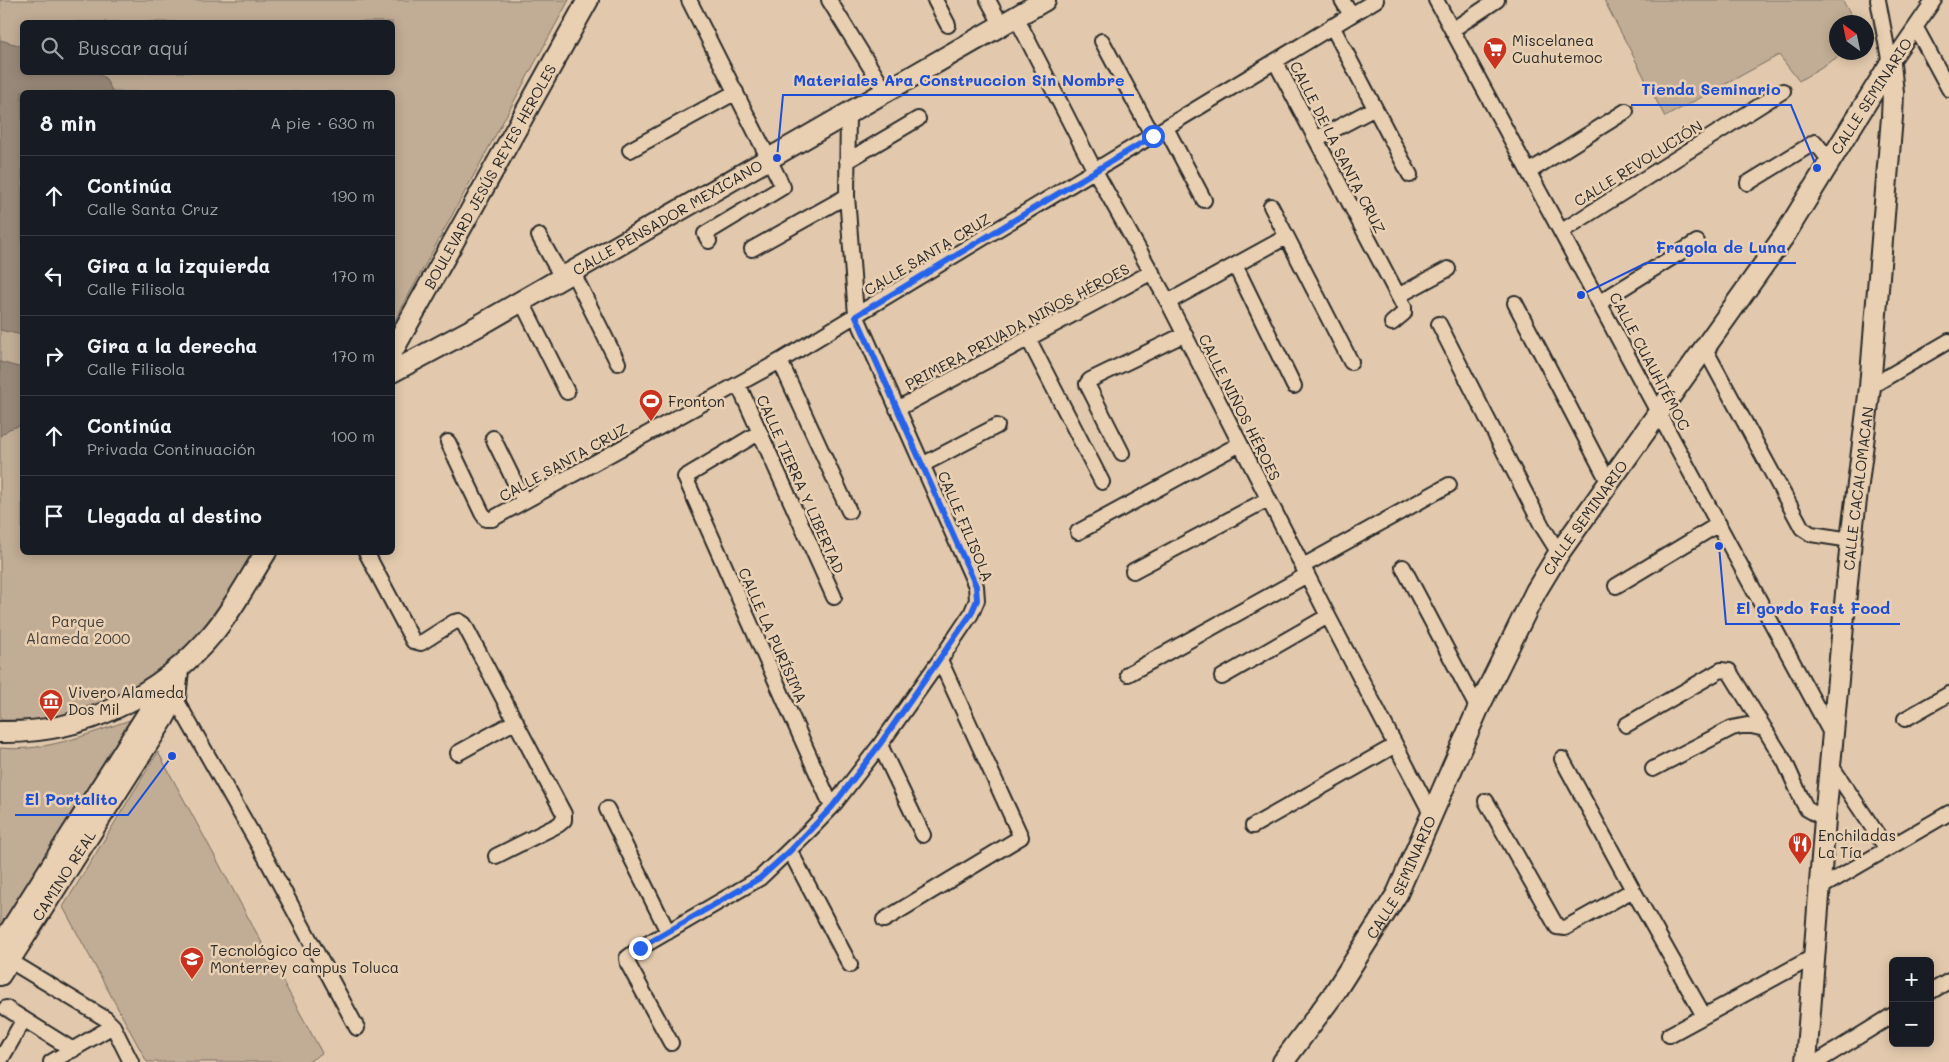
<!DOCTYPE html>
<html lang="es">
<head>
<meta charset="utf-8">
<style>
  :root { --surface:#171b24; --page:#20242c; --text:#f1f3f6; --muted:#9ea1a6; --line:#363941 }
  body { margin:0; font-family:Mali,sans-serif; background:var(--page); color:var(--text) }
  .controls { position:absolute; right:15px; bottom:15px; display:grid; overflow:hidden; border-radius:8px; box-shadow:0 2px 12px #0003 }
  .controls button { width:45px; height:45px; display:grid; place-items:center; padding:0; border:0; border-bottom:1px solid var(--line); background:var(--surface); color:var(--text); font:25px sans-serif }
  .compass { position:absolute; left:1829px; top:15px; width:45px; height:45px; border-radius:50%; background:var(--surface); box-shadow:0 2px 12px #0003; rotate:327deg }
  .stop { position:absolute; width:15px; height:15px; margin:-11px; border:4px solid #2563eb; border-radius:50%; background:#fff }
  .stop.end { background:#2563eb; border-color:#fff; box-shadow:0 1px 5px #0008 }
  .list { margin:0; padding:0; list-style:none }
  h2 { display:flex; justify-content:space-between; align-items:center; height:65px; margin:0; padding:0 20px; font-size:21px }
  h2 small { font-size:16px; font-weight:400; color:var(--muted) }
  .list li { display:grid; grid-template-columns:32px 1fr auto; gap:15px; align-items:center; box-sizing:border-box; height:80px; padding:0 20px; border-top:1px solid var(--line) }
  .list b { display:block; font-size:19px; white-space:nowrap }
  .list p { margin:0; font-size:16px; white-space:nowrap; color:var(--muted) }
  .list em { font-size:16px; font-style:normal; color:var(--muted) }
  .icon { flex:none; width:28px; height:28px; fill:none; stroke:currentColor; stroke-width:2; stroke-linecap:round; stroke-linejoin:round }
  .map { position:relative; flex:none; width:1949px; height:1062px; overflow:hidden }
  .search { position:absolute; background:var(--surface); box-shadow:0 2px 12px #0003; left:20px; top:20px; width:375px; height:55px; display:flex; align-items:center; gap:12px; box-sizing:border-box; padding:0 18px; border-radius:8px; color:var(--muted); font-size:19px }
  .panel { position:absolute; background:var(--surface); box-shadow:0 2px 12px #0003; left:20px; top:90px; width:375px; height:465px; border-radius:8px }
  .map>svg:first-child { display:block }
</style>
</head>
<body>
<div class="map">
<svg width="1949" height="1062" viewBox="0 0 1949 1062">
  <rect width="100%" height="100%" fill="#e2c9ad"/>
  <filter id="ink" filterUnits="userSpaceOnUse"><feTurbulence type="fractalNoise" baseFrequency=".02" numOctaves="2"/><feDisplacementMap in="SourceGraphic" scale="10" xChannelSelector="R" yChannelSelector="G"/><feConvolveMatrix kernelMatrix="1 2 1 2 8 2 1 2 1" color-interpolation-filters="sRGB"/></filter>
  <g filter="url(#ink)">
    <path fill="#c1ac95" stroke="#766c60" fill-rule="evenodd" d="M0 0H569L393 324 392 92H22V552L255 553C230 588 206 629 175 659 127 703 64 723 0 720ZM22 22H392V72H22Z
      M1604 0H1842L1856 22H1836V52L1844 53 1799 81 1779 55 1665 117Z
      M142 716 0 939V748C48 753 98 730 142 716Z
      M158 752 322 1053 308 1062H147L63 907Z"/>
    <path fill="#988878" stroke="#6c6359" d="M0 40 22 46V72L98 73 105 78 113 92H22V335L0 330Z
      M0 362 22 368V425L9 429 0 436Z"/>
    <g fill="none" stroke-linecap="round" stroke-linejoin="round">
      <defs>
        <path id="street" d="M689 0 783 187 705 234 709 241
          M829 0 885 91
          M935 0 948 25
          M988 0 1002 26
          M1342 0 1351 15
          M1436 0 1833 737
          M1878 0 1890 64
          M1016 17 1095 171 1168 302 1328 616 1431 813
          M1332 26 1410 175
          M1916 28 1949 89
          M1452 30 1497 0
          M1102 41 1153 136
          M1275 61 1404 307V313L1392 323
          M1890 64 1934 0
          M1166 128 1204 200
          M1316 139 1375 108
          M630 150 736 92
          M847 161 918 119
          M1530 171 1626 111
          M1748 183 1815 142 1830 161
          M1271 206 1351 362
          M1562 231 1783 91
          M539 236 561 276
          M752 249 847 196
          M1235 265 1294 386
          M572 271 618 363
          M1398 296 1448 269
          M521 300 567 392
          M1168 302 1286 237
          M1600 302 1697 242
          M1515 303 1609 483
          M1439 324 1542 526 1559 553
          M1029 340 1102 482
          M1705 349 1802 528 1811 534 1851 540
          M780 361 849 511
          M738 384 834 597
          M1870 387 1949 341
          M897 409 1152 272
          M760 432 685 477 832 807
          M493 438 524 501
          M448 442 482 513 486 519H492L780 361 1376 0
          M1122 453 1087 384 1090 380 1185 334
          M922 465 997 426
          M1078 532 1240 444
          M366 552 413 641 421 643 454 622 459 621 464 624 564 814V820L558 825 496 856
          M1303 566 1449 485
          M1403 567 1478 709
          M1133 571 1268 499
          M1616 586 1719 524
          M1128 674 1307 575
          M1222 677 1328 616
          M169 693 175 698 267 860 357 1028
          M1905 719 1949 694
          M1626 725 1721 670 1729 671 1785 762 1803 802 1807 809 1825 819
          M880 745 923 835
          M458 753 516 721
          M1562 759 1633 890 1704 1016
          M1830 764 1887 849
          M1653 769 1732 728 1747 725 1765 729
          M1486 801 1557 927 1565 928 1633 890
          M607 809 668 932
          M1253 826 1394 746
          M790 851 850 965
          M1820 888 1949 813
          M884 920 1021 837 940 660
          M2 956 106 1019 113 1026 131 1062
          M1930 992 1949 981
          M6 1008 73 1050
          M1669 1035 1815 956
          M671 1043 628 964 627 958 640 948 760 878 810 830 832 807 880 745 940 660 971 614 977 600 976 586 856 315 847 196 848 112
          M0 1061 24 1019
          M51 1062 113 1026
          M1817 1062 1893 1015"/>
        <g id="secondary">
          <path id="s1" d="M392 352 588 0"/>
          <path id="s2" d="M392 372 480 325 1045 0"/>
          <path d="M0 732C83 734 161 696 214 632 234 608 249 579 266 552"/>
          <path d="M0 947 167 683"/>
          <path id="s3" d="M0 975 164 718 175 698 178 670"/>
          <path id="s4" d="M1283 1062 1333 995 1397 894 1478 709 1536 591 1559 553 1784 236 1890 64"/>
          <path id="s5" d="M1806 1062 1825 819 1851 540 1870 387 1892 117 1893 93 1890 64"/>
        </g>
      </defs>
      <use href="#street" stroke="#2b2b2b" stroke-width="18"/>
      <use href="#secondary" stroke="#2b2b2b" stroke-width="24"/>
      <use href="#street" stroke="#ead0b2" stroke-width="14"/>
      <use href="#secondary" stroke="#ead0b2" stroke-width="20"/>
    </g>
  </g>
  <g fill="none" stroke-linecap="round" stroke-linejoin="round" filter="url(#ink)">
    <path stroke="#2563eb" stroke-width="6" d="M640 948 760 878 790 851 832 807 880 744 971 614 977 600 976 586 856 316 1153 136"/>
  </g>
  <defs>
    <symbol id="supermarket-pin" viewBox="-11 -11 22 30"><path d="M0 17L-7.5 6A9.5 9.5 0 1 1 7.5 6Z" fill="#c8321e" stroke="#ead0b2"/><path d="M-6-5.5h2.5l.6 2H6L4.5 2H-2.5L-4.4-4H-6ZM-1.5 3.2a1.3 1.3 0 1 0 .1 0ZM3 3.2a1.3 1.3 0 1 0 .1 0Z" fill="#fff"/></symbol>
    <symbol id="stadium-pin" viewBox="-11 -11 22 30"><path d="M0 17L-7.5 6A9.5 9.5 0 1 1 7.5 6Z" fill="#c8321e" stroke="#ead0b2"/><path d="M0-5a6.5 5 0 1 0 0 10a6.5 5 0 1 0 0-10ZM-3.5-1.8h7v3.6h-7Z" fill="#fff"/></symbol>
    <symbol id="museum-pin" viewBox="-11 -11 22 30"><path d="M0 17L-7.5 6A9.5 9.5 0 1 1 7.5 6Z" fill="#c8321e" stroke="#ead0b2"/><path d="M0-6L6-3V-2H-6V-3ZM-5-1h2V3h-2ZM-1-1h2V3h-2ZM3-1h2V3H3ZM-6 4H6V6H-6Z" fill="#fff"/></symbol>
    <symbol id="restaurant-pin" viewBox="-11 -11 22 30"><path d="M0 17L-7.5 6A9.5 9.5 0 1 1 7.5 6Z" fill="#c8321e" stroke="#ead0b2"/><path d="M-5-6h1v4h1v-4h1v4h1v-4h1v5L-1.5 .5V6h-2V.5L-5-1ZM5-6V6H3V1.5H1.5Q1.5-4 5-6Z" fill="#fff"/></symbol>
    <symbol id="university-pin" viewBox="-11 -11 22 30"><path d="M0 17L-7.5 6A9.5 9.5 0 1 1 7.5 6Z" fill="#c8321e" stroke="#ead0b2"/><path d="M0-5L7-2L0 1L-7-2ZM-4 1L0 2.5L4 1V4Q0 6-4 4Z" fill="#fff"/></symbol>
  </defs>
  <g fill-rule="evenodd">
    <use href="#supermarket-pin" x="1481" y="35" width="28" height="38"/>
    <use href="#stadium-pin" x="637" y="387" width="28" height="38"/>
    <use href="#museum-pin" x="37" y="687" width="28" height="38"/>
    <use href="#restaurant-pin" x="1786" y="830" width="28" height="38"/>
    <use href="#university-pin" x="178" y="945" width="28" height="38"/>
  </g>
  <g text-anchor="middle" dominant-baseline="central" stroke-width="5" stroke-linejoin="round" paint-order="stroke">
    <g font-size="15" fill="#2b2b2b" stroke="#ead0b2" text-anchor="start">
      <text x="1512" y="40">Miscelanea<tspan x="1512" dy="17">Cuahutemoc</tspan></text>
      <text x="668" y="401">Fronton</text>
      <text x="68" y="692">Vivero Alameda<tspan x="68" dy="17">Dos Mil</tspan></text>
      <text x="1818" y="835">Enchiladas<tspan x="1818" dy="17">La Tía</tspan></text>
      <text x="210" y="950">Tecnológico de<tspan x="210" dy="17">Monterrey campus Toluca</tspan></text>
    </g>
    <g font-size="15" fill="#2b2b2b" stroke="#ead0b2">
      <text transform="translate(1871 96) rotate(-57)">CALLE SEMINARIO</text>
      <text transform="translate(1338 147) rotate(63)">CALLE DE LA SANTA CRUZ</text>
      <text transform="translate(1638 163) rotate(-32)">CALLE REVOLUCIÓN</text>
      <text stroke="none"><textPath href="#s1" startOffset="201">BOULEVARD JESÚS REYES HEROLES</textPath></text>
      <text stroke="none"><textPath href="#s2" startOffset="316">CALLE PENSADOR MEXICANO</textPath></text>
      <text transform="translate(927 254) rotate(-31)">CALLE SANTA CRUZ</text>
      <text transform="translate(1017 326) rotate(-28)">PRIMERA PRIVADA NIÑOS HÉROES</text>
      <text transform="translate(1650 361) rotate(62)">CALLE CUAUHTÉMOC</text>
      <text transform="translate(1240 407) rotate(63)">CALLE NIÑOS HÉROES</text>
      <text transform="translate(563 462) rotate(-29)">CALLE SANTA CRUZ</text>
      <text transform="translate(801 484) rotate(66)">CALLE TIERRA Y LIBERTAD</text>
      <text stroke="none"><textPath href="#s5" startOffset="576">CALLE CACALOMACAN</textPath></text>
      <text stroke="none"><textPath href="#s4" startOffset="625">CALLE SEMINARIO</textPath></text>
      <text transform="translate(966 526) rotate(67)">CALLE FILISOLA</text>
      <text transform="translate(773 635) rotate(66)">CALLE LA PURÍSIMA</text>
      <text stroke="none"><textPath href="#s3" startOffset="118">CAMINO REAL</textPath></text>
      <text stroke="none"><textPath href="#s4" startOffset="220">CALLE SEMINARIO</textPath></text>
    </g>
    <g font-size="15" fill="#423e3b" stroke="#ead0b2">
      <text x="78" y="621">Parque<tspan x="78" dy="17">Alameda 2000</tspan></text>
    </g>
  </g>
  <path fill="none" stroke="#1d4ed8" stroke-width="2" d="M777 158L783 95H1134M1817 168L1791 105H1631M1581 295L1646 263H1796M1719 546L1726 624H1900M172 756L128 815H15"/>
  <g fill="#1d4ed8" stroke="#ead0b2" stroke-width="2">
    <circle cx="777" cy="158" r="5"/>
    <circle cx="1817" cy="168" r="5"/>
    <circle cx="1581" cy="295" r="5"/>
    <circle cx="1719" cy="546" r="5"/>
    <circle cx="172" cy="756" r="5"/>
  </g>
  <g font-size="16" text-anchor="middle" font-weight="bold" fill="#1d4ed8" stroke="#ead0b2" stroke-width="5" stroke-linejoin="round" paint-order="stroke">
    <text x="959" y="86">Materiales Ara Construccion Sin Nombre</text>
    <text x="1711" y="95">Tienda Seminario</text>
    <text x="1721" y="253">Fragola de Luna</text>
    <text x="1813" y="614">El gordo Fast Food</text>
    <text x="71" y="805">El Portalito</text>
  </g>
</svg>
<div class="controls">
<button>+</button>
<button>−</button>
</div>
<svg class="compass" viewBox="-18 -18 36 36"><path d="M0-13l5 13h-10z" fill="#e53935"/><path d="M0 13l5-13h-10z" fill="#9ea1a6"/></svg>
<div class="stop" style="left:1153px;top:136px"></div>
<div class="stop end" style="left:640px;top:948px"></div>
<div class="search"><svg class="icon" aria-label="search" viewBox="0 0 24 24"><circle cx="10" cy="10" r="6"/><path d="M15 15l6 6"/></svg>Buscar aquí</div>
<section class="panel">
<h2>8 min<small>A pie · 630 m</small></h2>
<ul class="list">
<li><svg class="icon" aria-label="ahead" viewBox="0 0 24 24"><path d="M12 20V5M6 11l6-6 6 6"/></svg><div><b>Continúa</b><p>Calle Santa Cruz</p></div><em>190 m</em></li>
<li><svg class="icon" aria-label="left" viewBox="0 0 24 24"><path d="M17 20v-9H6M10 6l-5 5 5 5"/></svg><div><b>Gira a la izquierda</b><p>Calle Filisola</p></div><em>170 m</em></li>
<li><svg class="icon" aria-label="right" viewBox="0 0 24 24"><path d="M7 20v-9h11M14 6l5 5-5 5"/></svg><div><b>Gira a la derecha</b><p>Calle Filisola</p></div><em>170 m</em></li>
<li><svg class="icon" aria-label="ahead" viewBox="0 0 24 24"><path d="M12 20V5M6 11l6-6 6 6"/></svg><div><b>Continúa</b><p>Privada Continuación</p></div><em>100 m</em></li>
<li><svg class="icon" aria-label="arrive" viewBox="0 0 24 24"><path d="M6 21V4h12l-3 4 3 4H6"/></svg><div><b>Llegada al destino</b></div></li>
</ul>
</section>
</div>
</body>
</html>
